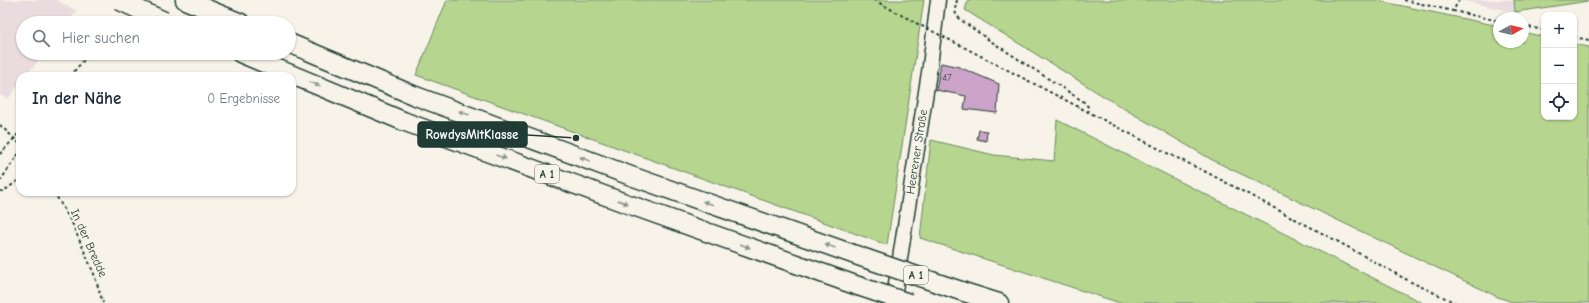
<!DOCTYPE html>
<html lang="de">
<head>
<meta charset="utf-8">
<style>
  :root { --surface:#fff; --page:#f6f6f7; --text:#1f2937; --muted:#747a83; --line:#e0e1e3 }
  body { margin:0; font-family:"Comic Neue",sans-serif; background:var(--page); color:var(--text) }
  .controls { position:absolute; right:12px; top:12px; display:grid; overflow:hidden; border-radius:8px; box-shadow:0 1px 3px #0004 }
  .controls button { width:36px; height:36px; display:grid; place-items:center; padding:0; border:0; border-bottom:1px solid var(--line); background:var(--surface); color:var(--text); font:20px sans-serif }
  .compass { position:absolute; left:1493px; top:12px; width:36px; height:36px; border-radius:50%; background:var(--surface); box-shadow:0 1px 3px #0004; rotate:82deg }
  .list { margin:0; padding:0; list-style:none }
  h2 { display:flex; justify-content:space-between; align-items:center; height:52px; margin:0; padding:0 16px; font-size:17px }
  h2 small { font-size:13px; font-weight:400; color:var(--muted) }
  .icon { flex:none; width:22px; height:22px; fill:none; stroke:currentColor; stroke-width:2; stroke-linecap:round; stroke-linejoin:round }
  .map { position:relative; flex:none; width:1589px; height:303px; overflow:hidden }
  .search { position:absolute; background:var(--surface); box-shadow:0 1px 3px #0004; left:16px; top:16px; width:280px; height:44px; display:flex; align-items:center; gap:10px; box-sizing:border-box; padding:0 14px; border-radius:22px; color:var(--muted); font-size:15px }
  .panel { position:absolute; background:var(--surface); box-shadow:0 1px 3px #0004; left:16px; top:72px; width:280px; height:124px; border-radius:12px }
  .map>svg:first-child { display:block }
</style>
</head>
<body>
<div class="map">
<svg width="1589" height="303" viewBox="0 0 1589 303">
  <rect width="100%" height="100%" fill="#f7f3e8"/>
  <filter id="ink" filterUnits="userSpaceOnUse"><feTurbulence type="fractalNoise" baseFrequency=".025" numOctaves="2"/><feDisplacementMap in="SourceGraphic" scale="8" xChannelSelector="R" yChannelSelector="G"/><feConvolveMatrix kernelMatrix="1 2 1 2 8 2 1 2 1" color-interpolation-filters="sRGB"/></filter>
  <g filter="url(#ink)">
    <path fill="#eadbdf" d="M0 0H56L77 11 67 23H23V53H44L26 76H20V83L8 99 0 95Z
      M1459 0H1514L1515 12Z"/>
    <path fill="#b6d58e" stroke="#6a8961" d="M447 0H924L887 245 416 75Z
      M968 0H1374L1499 26V42H1523V32L1544 37V117H1574V44L1589 47V303H1515L1498 297 1214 161 1116 104 965 10Z
      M1514 0H1589V1L1515 12Z
      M1057 120 1423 303H1120L920 238 931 140 994 155 1054 161Z"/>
    <path fill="#cca3c9" stroke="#1f3d34" d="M941 63 959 67 999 84 997 113 964 109 966 96 936 90Z
      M979 130 987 131 986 141 977 139Z"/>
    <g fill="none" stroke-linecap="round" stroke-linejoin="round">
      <defs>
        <g id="secondary">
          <path id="s1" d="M893 303 930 66 938 0"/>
        </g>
        <path id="highway" d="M185 0 241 23
          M289 43 413 95 631 176 867 259
          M240 53 403 121 625 203 858 286
          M964 292 999 303"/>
      </defs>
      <use href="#secondary" stroke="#1f3d34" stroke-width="17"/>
      <use href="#highway" stroke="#1f3d34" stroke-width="21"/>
      <path stroke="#1f3d34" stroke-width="2" stroke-dasharray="3 3" stroke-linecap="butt" d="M874 0 916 23
        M957 0 955 9 956 15 961 20 989 40 1084 102 1089 108 1088 112
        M1404 0 1453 11 1459 0
        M1453 11 1499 21
        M122 23 126 18
        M1523 26 1544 30
        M1574 37 1589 40
        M948 39 1167 153 1206 172 1335 240 1409 281 1456 303
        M70 76 90 53
        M0 154 20 132
        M0 181 20 152
        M0 191H4L20 179
        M54 192 72 223 94 274 103 303"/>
      <use href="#secondary" stroke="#f7f3e8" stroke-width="14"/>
      <use href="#highway" stroke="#f7f3e8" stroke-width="18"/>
      <defs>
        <path id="highway-bridge" d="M118 0 164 21
          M867 259 964 292
          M858 286 909 303"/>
      </defs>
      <use href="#highway-bridge" stroke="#1f3d34" stroke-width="21" stroke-linecap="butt"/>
      <path stroke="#1f3d34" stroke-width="2" stroke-dasharray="3 3" stroke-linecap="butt" d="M916 23 948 39
        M0 125 20 144"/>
      <use href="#highway-bridge" stroke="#f7f3e8" stroke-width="18"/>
    </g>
    <defs><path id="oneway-solid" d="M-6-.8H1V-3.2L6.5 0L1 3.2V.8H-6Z"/></defs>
    <g fill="#8b988e">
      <use href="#oneway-solid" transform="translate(315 84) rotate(23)"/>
      <use href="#oneway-solid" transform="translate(464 113) rotate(-160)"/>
      <use href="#oneway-solid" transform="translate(501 157) rotate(20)"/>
      <use href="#oneway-solid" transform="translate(585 159) rotate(-160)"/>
      <use href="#oneway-solid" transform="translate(623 202) rotate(20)"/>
      <use href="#oneway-solid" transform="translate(708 203) rotate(-161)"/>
      <use href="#oneway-solid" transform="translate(745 246) rotate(20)"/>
      <use href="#oneway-solid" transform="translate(830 246) rotate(-161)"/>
    </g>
  </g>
  <g text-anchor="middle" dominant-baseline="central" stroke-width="3.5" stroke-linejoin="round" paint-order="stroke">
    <g font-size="10" fill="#4a5659">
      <text x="947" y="78">47</text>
    </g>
    <g fill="#f7f3e8" stroke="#60746a" stroke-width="1">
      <rect x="535" y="165" width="24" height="18" rx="3"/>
      <rect x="904" y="266" width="24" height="18" rx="3"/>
    </g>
    <g font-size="11" font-weight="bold" fill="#1f3d34">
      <text x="547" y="174">A 1</text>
      <text x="916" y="275">A 1</text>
    </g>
    <g font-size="12" fill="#1f3d34" stroke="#f7f3e8">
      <text stroke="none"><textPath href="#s1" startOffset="153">Heerener Straße</textPath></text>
      <text transform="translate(89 243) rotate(66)">In der Bredde</text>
    </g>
  </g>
  <path fill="none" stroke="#1f3d34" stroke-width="1.5" d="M576 138L527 135"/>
  <circle fill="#1f3d34" stroke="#f7f3e8" stroke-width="1.5" cx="576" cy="138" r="4"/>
  <rect fill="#1f3d34" stroke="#1f3d34" stroke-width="1.5" x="418" y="122" width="109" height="25" rx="4"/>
  <g font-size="13" text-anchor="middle" font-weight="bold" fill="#fff">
    <text x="472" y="139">RowdysMitKlasse</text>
  </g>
</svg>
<div class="controls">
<button>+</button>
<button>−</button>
<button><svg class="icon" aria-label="locate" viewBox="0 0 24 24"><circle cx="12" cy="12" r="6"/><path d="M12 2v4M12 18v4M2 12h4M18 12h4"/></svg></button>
</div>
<svg class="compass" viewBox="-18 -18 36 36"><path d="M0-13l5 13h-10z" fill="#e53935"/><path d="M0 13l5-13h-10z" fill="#747a83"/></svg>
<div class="search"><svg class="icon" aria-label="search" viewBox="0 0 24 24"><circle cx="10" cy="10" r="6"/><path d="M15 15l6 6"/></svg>Hier suchen</div>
<section class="panel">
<h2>In der Nähe<small>0 Ergebnisse</small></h2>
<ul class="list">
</ul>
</section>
</div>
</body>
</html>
